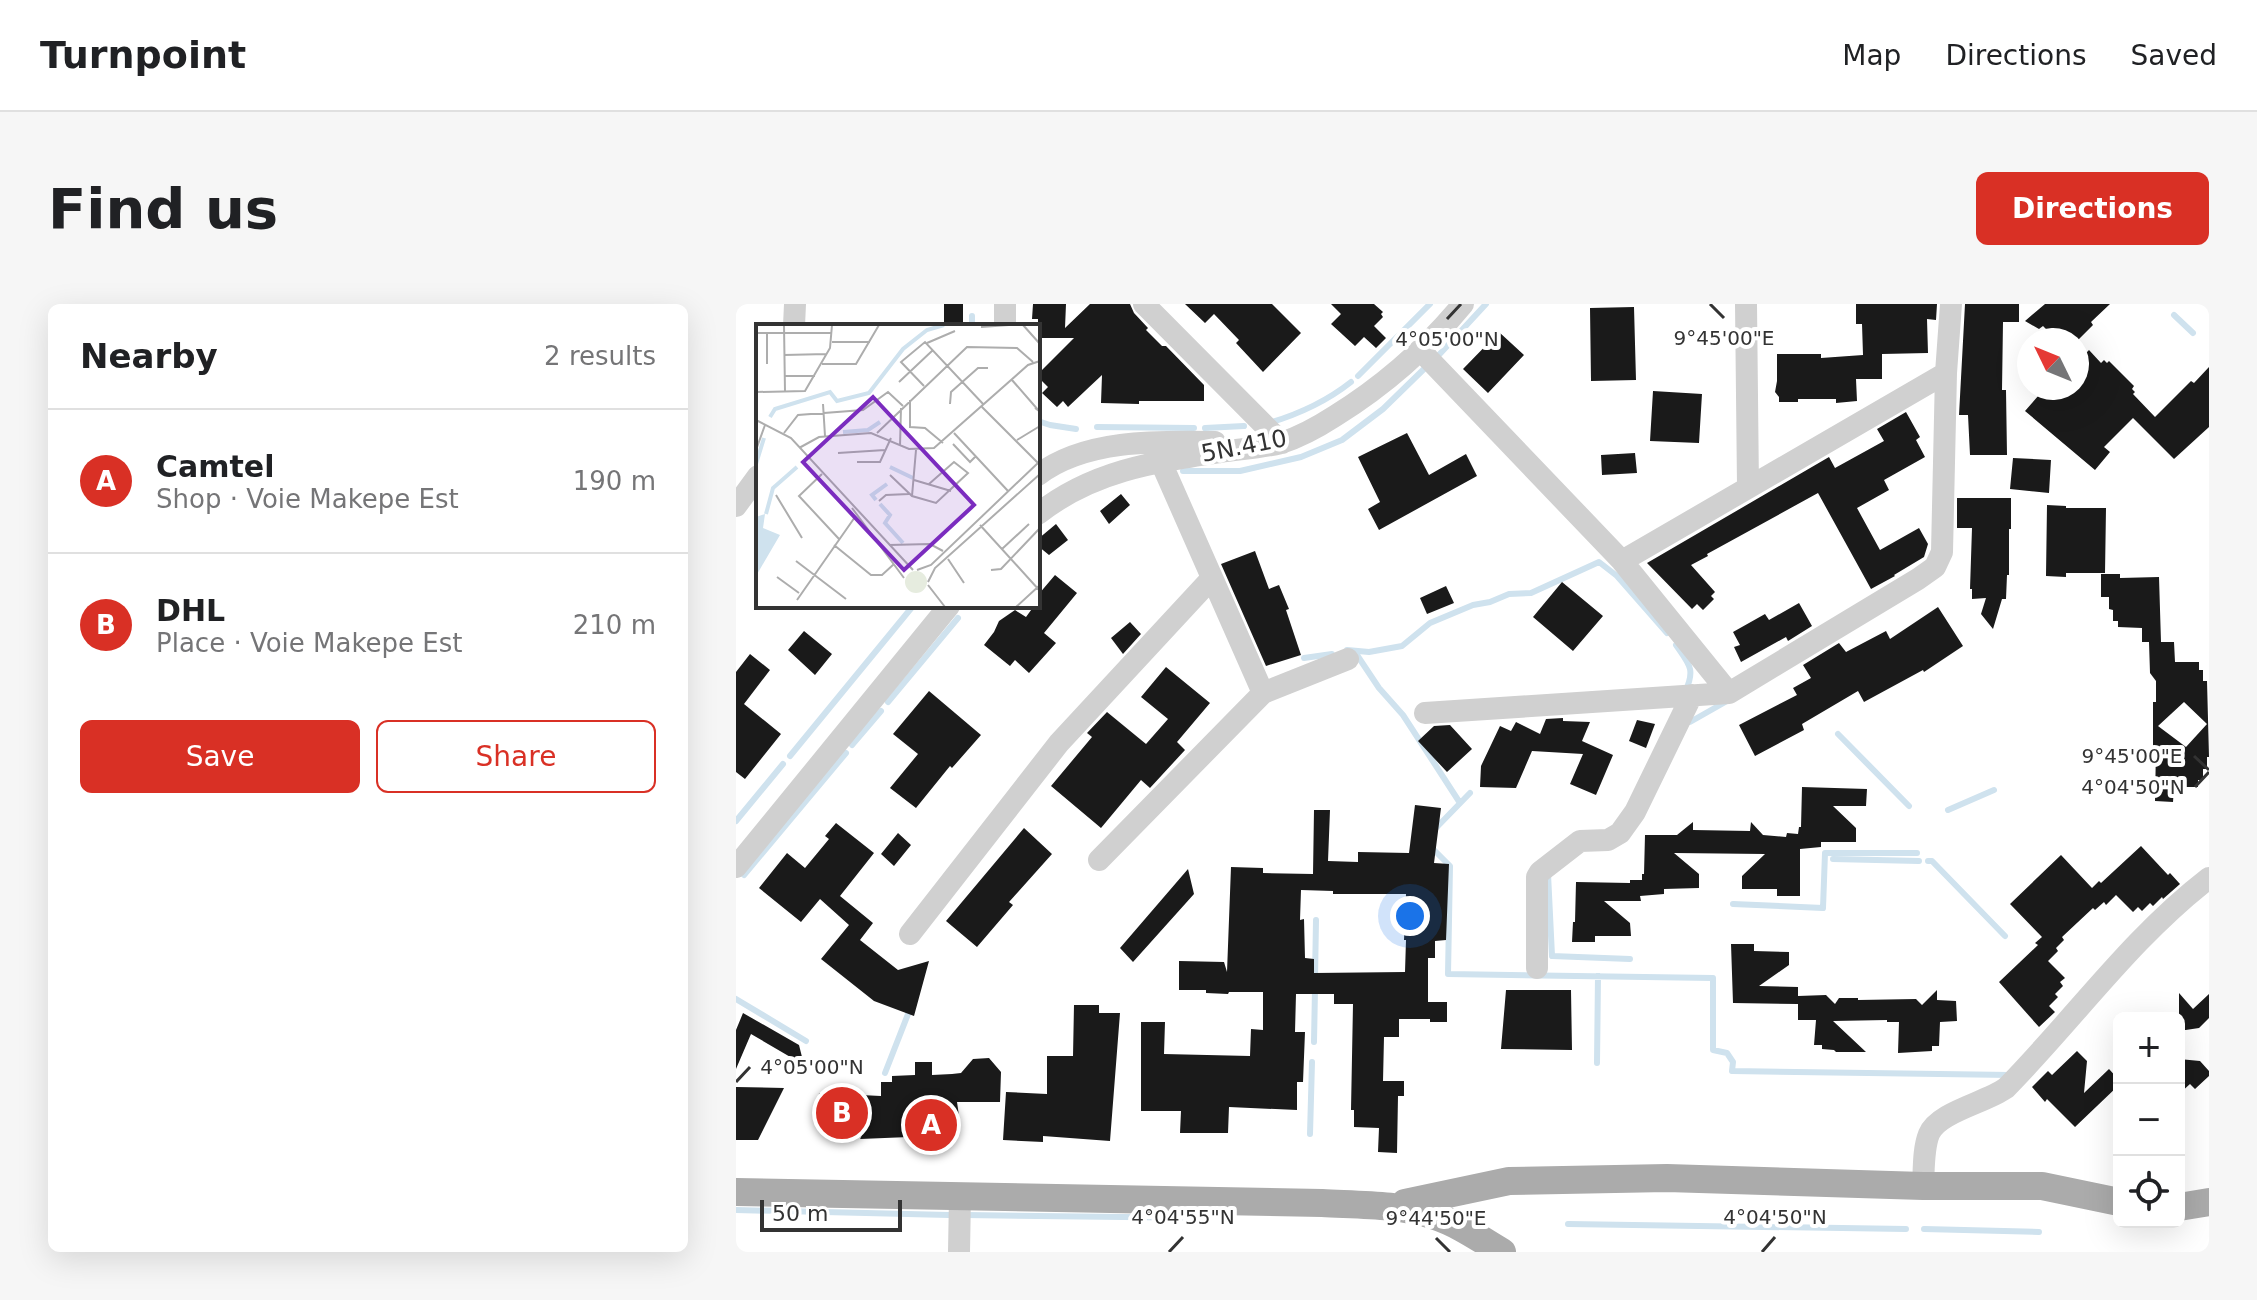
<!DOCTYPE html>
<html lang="en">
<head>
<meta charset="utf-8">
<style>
  :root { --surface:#fff; --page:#f6f6f6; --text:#202124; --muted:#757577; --line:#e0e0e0; --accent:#d93025 }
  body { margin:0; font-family:"DejaVu Sans",sans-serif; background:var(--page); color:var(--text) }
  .controls { position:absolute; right:24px; bottom:24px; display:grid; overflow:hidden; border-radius:12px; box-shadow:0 8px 32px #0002 }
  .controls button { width:72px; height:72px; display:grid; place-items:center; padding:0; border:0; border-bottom:2px solid var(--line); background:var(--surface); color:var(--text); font:40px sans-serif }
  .compass { position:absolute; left:1281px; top:24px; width:72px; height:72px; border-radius:50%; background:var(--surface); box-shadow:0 8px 32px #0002; rotate:313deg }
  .scale { position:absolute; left:24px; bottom:20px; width:142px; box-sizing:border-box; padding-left:8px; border:4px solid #333; border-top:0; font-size:22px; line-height:28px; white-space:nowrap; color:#333; -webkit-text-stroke:6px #fff; paint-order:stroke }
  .you { position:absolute; left:674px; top:612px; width:28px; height:28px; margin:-20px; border:6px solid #fff; border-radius:50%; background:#1a73e8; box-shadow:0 0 0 12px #1a73e833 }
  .badge { display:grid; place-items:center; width:52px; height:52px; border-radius:50%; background:var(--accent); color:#fff; font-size:26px; font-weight:700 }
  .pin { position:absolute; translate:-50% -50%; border:4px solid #fff; box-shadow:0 2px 8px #0006 }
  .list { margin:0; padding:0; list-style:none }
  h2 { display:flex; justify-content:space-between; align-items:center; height:104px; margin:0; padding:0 32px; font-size:34px }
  h2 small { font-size:26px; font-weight:400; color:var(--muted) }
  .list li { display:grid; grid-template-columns:52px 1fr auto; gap:24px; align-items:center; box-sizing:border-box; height:144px; padding:0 32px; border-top:2px solid var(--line) }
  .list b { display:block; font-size:30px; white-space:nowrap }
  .list p { margin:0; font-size:26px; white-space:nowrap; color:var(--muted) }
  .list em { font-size:26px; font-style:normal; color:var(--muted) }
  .actions { display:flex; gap:16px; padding:24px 32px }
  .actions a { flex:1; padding:18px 0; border:2px solid var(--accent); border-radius:12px; text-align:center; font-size:28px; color:var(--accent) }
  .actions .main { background:var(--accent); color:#fff }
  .icon { flex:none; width:44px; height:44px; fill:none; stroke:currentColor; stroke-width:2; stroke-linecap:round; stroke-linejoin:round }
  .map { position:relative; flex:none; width:1473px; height:948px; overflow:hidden; border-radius:12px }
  header { display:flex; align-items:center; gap:48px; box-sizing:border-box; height:112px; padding:0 40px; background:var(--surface); border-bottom:2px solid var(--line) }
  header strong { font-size:38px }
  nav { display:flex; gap:44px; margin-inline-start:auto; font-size:28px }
  .intro { display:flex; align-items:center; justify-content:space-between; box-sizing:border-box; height:192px; padding:0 48px }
  h1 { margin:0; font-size:56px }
  .button { padding:20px 36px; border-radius:12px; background:var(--accent); color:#fff; font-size:28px; font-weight:700 }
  main { display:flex; gap:48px; padding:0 48px }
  aside { flex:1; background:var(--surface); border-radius:12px; box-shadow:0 8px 32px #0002 }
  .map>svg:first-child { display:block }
</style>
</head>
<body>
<header>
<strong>Turnpoint</strong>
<nav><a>Map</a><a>Directions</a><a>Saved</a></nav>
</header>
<div class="intro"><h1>Find us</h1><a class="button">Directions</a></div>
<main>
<aside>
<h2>Nearby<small>2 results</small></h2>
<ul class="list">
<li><span class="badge">A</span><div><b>Camtel</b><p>Shop · Voie Makepe Est</p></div><em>190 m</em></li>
<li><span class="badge">B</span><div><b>DHL</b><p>Place · Voie Makepe Est</p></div><em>210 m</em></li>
</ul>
<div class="actions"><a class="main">Save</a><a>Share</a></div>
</aside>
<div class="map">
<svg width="1473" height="948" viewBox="0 0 1473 948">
  <rect width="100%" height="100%" fill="#fff"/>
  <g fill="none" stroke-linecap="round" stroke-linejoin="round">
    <path stroke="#cfe2ee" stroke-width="6" d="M1438 11 1457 29
      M236 12V22
      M701 53 750 0
      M622 72 694 0
      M302 117 314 121 340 125
      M533 119C563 110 591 97 615 78
      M361 123 458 124
      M469 124 508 122
      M447 167H504L565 153 606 136 647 105 688 65
      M940 341C953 360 960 365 949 388
      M611 346 633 348 666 342 694 319 737 301 754 298 773 290 795 289 863 258 881 272 931 329
      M619 348 643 384 667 411 724 499
      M568 354 596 350
      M152 398 222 314
      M951 418H954L991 397
      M1102 430 1173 502
      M116 441 145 407
      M54 452 177 302
      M1212 506 1258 486
      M0 517 47 460
      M697 527 734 489
      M695 543 714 562 712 670 977 674V746L991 749 997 758 996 767 1275 771
      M1097 555 1183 557
      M1192 557H1196L1269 632
      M812 570 816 652 894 655
      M8 571 110 449
      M997 600 1087 604 1089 549H1181
      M579 674 580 616
      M0 695 70 737
      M578 738 579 685
      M861 759 862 672
      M149 769 174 705
      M574 830 576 758
      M0 906 213 911
      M229 911 473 914
      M832 920 1170 925
      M1188 925 1303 928"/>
  </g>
  <path fill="#1a1a1a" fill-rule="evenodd" d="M208 0H227V22H208Z
    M297 0H330L329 24 354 0H394L398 9 412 24 410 26 426 42H430L468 81V97H403V100L365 99 366 71 332 103 327 97 321 103 306 89 312 83 302 73V70L338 34H302V15H296Z
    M449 0H536L565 29 527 68 500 39 503 36 478 10 469 19Z
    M595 0H638L647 8 645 10 647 13 638 22 650 34 640 44 628 33 619 42 595 20 605 10Z
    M1120 0H1201L1200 16 1191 15 1192 49 1146 50V75H1120L1121 97 1100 99V95H1062V98H1043V93L1039 88 1041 77V50H1085V54L1127 51 1126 20H1120Z
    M1229 0H1283V18H1267L1266 86H1270L1271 151H1234L1232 111H1223Z
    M1309 0H1374L1355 18 1357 21 1342 36H1321L1307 22 1303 25 1289 17Z
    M898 3 900 76 855 77 854 4Z
    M763 28 788 51 752 89 727 65Z
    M1353 46 1365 59 1368 56 1371 59 1373 57 1398 82 1396 85 1399 88 1397 90 1419 113 1455 77 1458 79 1473 63V123L1438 155 1397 114 1368 143 1374 148 1359 166 1289 107 1309 84H1341V58Z
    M917 87 966 90 963 139 914 137Z
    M1170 108 1184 133 1180 136 1189 153 1148 176 1153 186 1121 204 1144 246 1183 224 1192 240 1188 253 1158 271 1159 272 1135 285 1082 189 971 250 972 252 955 261 979 288 975 292 978 295 967 306 961 300 956 305 911 259 1093 153 1099 164 1148 137 1141 125Z
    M671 129 693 171 730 150 741 172 643 226 632 205 644 198 622 153Z
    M899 149 901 169 866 171 865 151Z
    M1277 154 1315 156 1313 189 1274 185Z
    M385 190 394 201 373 220 364 207Z
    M1221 194H1275V225H1273V271H1271L1270 295H1266L1257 325 1245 310 1250 294 1236 295V285H1234L1236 224H1221Z
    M1311 201 1330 202V204H1370L1369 269H1330V273L1310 272Z
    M320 220 332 236 313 251 302 242V235Z
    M519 247 533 285 543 281 553 305 550 306 565 351 530 362 485 260Z
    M1365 270H1384V274L1423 273 1425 338H1406V324L1382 323V317H1377V306L1373 305V293H1365Z
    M319 271 341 289 308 329 320 339 293 369 279 356 274 362 248 341 258 328 263 317 279 306 290 313 298 302H302V291Z
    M826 278 867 312 837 347 797 313Z
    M710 282 718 299 691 310 684 294Z
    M1063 299 1076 322 1052 337 1050 333 1005 358 998 343 1004 341 997 328 1029 310 1033 316Z
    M1202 303 1227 342 1188 368 1187 366 1128 398 1122 387 1066 420 1068 426 1019 452 1003 421 1061 391 1057 384 1075 374 1067 361 1103 339 1110 348 1150 327 1154 335Z
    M394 318 405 330 387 350 375 334Z
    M68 327 96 350 79 371 52 346Z
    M1413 338H1438L1439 358H1463V366H1467V377H1471L1473 453H1471V465H1467V476H1462V483H1438L1437 498 1419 497 1420 444H1417V398H1420V377L1414 369ZM1448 398 1471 420 1450 443 1422 422Z
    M14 350 34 366 8 400 45 430 9 475 0 468V368Z
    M430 363 474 399 441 438 449 446 414 484 405 476 365 524 315 482 356 433 351 429 371 408 410 440 432 415 405 393Z
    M193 387 245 431 216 464 214 462 180 504 154 484 182 450 157 430Z
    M827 414V417L854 418 846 437 877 451 860 491 834 480 847 450 796 447 780 484 744 483 745 462 764 422 775 427 780 418 804 430 810 415Z
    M901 416 919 420 910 444 893 437Z
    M714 421 736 445 711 468 682 437 698 422Z
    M1066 483 1131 485 1130 502H1097L1120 524V538H1085V543L1064 545V592H1041V585H1006V572L1029 550 938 549 963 570V584L928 585V590L904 592 905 597H868L894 619 895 632H859V638H836L837 618H839L840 578 894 579V576H906V570H908L909 531H941L957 518V526L1014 527 1015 518 1027 531 1050 533 1051 529 1062 530 1063 523H1065Z
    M679 501 705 504 698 559 713 560 710 636 699 637V654H692V698H711V718H694V715H663V733H648L647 777H668V792H662L661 849 642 848 643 824 618 823V806H615L617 700H598V690H560L559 728H569L567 778H561V806L493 803 492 829H444L445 807H405V718H429L428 750 514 752 515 725 527 726V688H493L492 690 470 689V686H443V657L488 658 491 668 495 563 527 564V569L577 570 578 506H594L592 557 622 558V548L673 549ZM565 586 597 587V590H670L668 636H670L669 668 578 669V655L569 654 568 615 564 616Z
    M100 519 138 549 104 592 137 619 124 636 162 666 193 657 178 712 138 697 85 655 113 621 84 595 65 618 23 584 51 549 69 564 93 535 89 532Z
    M288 524 316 550 273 598 277 601 241 643 210 617Z
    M162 529 175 541 158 562 145 550Z
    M1405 542 1432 571 1434 569 1444 580 1427 595 1426 593 1417 602 1414 599 1406 607 1402 603 1397 608 1380 591 1370 601 1368 598 1359 606 1357 604 1326 633 1328 636 1320 644 1322 647 1312 657 1329 674 1324 678 1327 682 1319 690 1322 693 1313 702 1319 708 1303 723 1263 678 1302 641 1299 639 1306 633 1274 600 1325 551 1356 584 1363 577 1365 579Z
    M452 565 458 590 397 658 384 644Z
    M995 640H1018V647L1053 648V661L1023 682 1062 683V700L997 699Z
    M770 686H835L836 746 765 745Z
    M1201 686V696L1220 697 1221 717 1204 718 1203 742H1196V747L1162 749 1163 718H1151V716L1097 717 1130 748H1100L1098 746 1086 745V741H1078L1080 716H1062V692L1090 691 1099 700 1103 694H1122V696L1180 695 1186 701Z
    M1443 689 1457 705 1473 690V714L1463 724 1443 727Z
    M338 701H363V709H384L374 837 307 832V838L267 836 270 788 311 790V752H337Z
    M7 709 63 741 68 761 15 730 0 765V726Z
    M1341 747 1351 757 1348 789 1373 765 1383 776V781L1339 823 1311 795 1309 798 1296 783 1312 767 1316 771Z
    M253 754 265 768 264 798H221L223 812 221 813 222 831 124 835 127 829 81 825 83 789 145 792V778H156V772L179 771V758H196V771L216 770 225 769 237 755Z
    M1443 755 1464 757 1473 767V772L1459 785 1454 780 1443 790Z
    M0 783 48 784 22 836H0Z"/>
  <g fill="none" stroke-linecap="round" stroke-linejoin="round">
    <path stroke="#d0d0d0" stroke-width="22" d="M408 0 546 139
      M1010 0 1012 183
      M58 22 59 0
      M269 22V0
      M686 48 886 257 993 389
      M302 171C349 135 422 137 479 138
      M0 202 22 172
      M302 210C356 167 418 158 484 148 504 145 525 144 545 139 564 133 582 123 599 112 649 81 690 45 727 0
      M886 257 1210 69
      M527 389 612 355
      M689 409 993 389 1182 275 1199 263 1206 248 1210 69 1215 0
      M363 556 527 389 417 140
      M0 563 213 302
      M174 630 323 439 475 275
      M801 664V573L804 568 844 537 872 536 884 529 899 508 956 391
      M1187 882C1188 866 1187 845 1193 830 1202 808 1249 799 1270 784 1338 715 1395 634 1473 574
      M223 948 224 892"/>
    <path stroke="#ababab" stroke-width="28" d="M0 888 586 899C624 901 663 900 699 912 723 920 744 935 766 948
      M669 899 773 877 931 874 1187 882H1306L1383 898
      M1443 903 1473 898"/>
  </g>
  <path fill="none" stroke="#333" stroke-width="3" d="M974 0 988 14M711 15 725 0M1458 452 1473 466M1459 483 1473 468M0 778 14 763M700 934 714 948M433 948 447 933M1026 948 1039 933"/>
  <g text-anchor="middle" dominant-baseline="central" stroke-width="8" stroke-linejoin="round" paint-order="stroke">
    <g font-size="24" fill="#333" stroke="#fff">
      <text transform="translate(508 142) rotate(-11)">5N.410</text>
    </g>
  </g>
  <g transform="translate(20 20)">
    <rect width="284" height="284" fill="#fff"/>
    <path d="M149 258a11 11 0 1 1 22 0a11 11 0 1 1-22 0Z" fill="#e6ecdf"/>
    <path d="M9 190 7 204 24 211 0 252V193Z" fill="#cfe2ee"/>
    <path fill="none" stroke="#cfe2ee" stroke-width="4" d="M14 93 19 85 74 68 81 77 113 69 147 25 171 6 188 1M87 108 112 106 124 98M0 140 8 114M134 143 157 154M120 176 116 171 131 160M124 180 134 191 129 199 147 219M10 190 17 164 41 143"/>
    <path fill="none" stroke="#adadad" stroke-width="2" d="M28 1 29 68M267 1 284 20M225 3 253 1M0 9H76M76 18H114M171 19 199 7M28 31 71 30M11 40V9M66 40H100L123 1M29 52H59M256 56 283 87 279 84M143 58 177 26M168 62 145 38 169 18 228 81M0 68 49 67 74 24 76 1M154 76V103L169 104 187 119M67 80 69 112M194 80 195 68 222 44H232M226 83 283 140M0 96 35 114 157 246M28 109 42 91 107 86 132 68 147 82M121 109 211 23 261 24 277 38M198 109 252 167M261 116 284 102M197 120 214 138 220 132M144 122 145 84M43 124 63 113 115 109 153 125 178 124 272 41 284 37M0 126 9 101M82 129 129 126M101 138H124L135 114M66 150 43 172 83 215M134 151 156 172 180 179 212 149 198 138 173 160M158 156 195 167M20 171 46 214M156 172 160 126M123 177 130 171 153 170M96 184 148 254M224 201 284 267M78 221 115 251H126L138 240M133 221 174 220 187 227M246 225 273 200M192 235 208 259M40 237 90 275M161 246 175 241 284 137M235 246 245 245 284 204M21 253 43 269M172 258 179 244 284 150M172 261 189 283M41 276 99 193M260 283 284 261"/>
    <path fill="#7b2cbf" fill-opacity="0.15" stroke="#7b2cbf" stroke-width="4" d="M117 73 218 181 148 246 47 138Z"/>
    <rect width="284" height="284" fill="none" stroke="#333" stroke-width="4"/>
  </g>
  <g font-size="20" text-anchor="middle" fill="#333" stroke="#fff" stroke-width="8" stroke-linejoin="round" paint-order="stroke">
    <text x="988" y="41">9°45'00"E</text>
    <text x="711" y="42">4°05'00"N</text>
    <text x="1396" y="459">9°45'00"E</text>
    <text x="1397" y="490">4°04'50"N</text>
    <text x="76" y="770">4°05'00"N</text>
    <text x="447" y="920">4°04'55"N</text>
    <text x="1039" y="920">4°04'50"N</text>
    <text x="700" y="921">9°44'50"E</text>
  </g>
</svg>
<div class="controls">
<button>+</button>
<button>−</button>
<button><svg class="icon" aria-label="locate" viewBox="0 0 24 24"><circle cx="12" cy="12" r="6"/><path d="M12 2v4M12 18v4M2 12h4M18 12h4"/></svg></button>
</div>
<svg class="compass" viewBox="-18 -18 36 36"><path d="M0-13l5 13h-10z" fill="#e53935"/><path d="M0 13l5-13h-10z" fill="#757577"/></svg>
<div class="scale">50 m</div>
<div class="you"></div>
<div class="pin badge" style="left:195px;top:821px">A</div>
<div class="pin badge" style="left:106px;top:809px">B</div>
</div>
</main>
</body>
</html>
